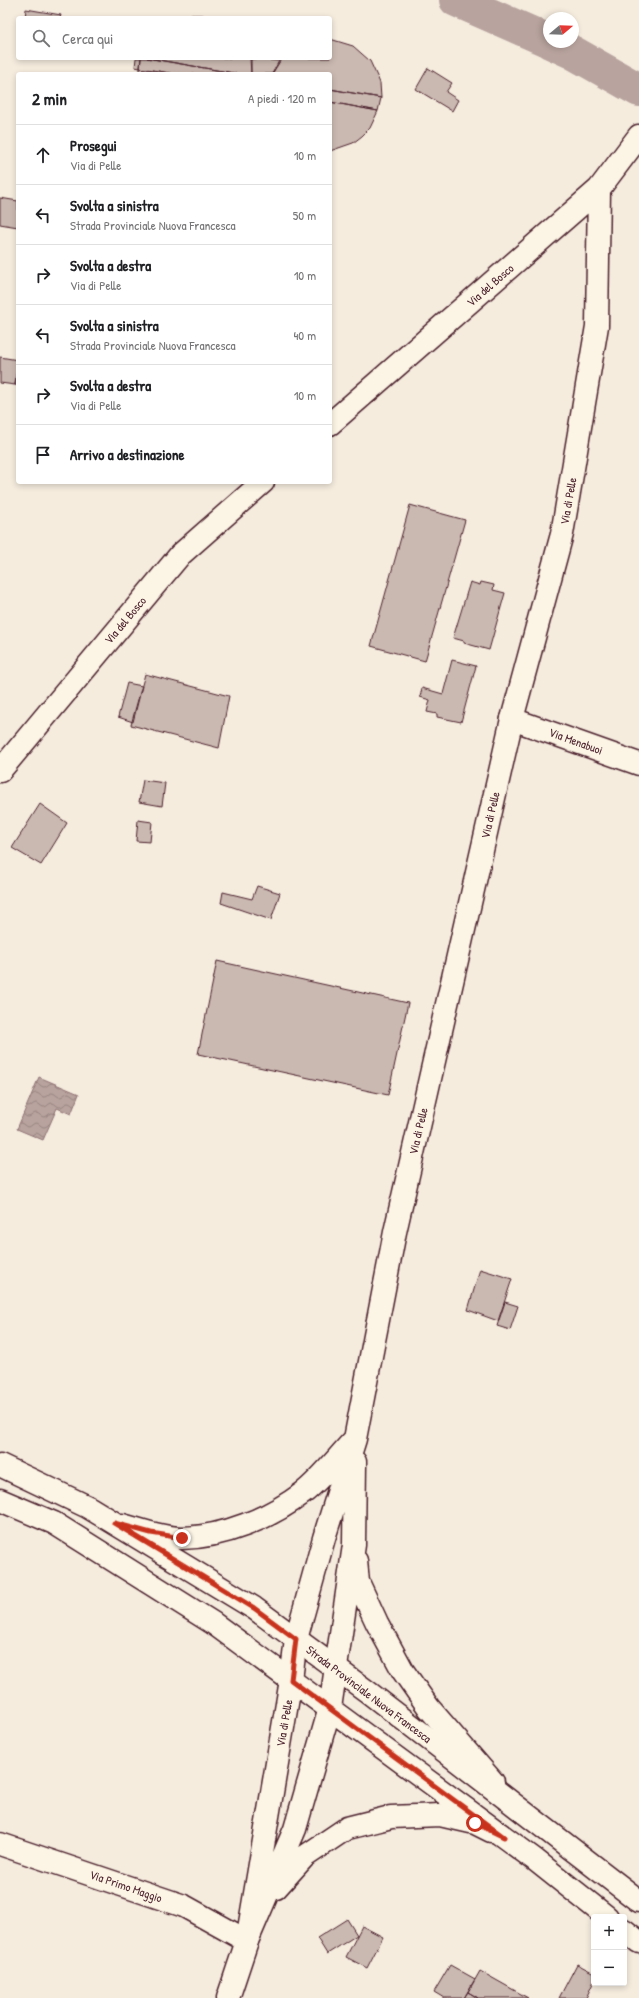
<!DOCTYPE html>
<html lang="it">
<head>
<meta charset="utf-8">
<style>
  :root { --surface:#fff; --page:#f6f6f6; --text:#202124; --muted:#757577; --line:#e0e0e0 }
  body { margin:0; font-family:"Patrick Hand",sans-serif; background:var(--page); color:var(--text) }
  .controls { position:absolute; right:12px; bottom:12px; display:grid; overflow:hidden; border-radius:4px; box-shadow:0 2px 6px #0003 }
  .controls button { width:36px; height:36px; display:grid; place-items:center; padding:0; border:0; border-bottom:1px solid var(--line); background:var(--surface); color:var(--text); font:20px sans-serif }
  .compass { position:absolute; left:543px; top:12px; width:36px; height:36px; border-radius:50%; background:var(--surface); box-shadow:0 2px 6px #0003; rotate:71deg }
  .stop { position:absolute; width:12px; height:12px; margin:-9px; border:3px solid #c8321e; border-radius:50%; background:#fff }
  .stop.end { background:#c8321e; border-color:#fff; box-shadow:0 1px 4px #0008 }
  .list { margin:0; padding:0; list-style:none }
  h2 { display:flex; justify-content:space-between; align-items:center; height:52px; margin:0; padding:0 16px; font-size:17px }
  h2 small { font-size:13px; font-weight:400; color:var(--muted) }
  .list li { display:grid; grid-template-columns:26px 1fr auto; gap:12px; align-items:center; box-sizing:border-box; height:60px; padding:0 16px; border-top:1px solid var(--line) }
  .list b { display:block; font-size:15px; white-space:nowrap }
  .list p { margin:0; font-size:13px; white-space:nowrap; color:var(--muted) }
  .list em { font-size:13px; font-style:normal; color:var(--muted) }
  .icon { flex:none; width:22px; height:22px; fill:none; stroke:currentColor; stroke-width:2; stroke-linecap:round; stroke-linejoin:round }
  .map { position:relative; flex:none; width:639px; height:1998px; overflow:hidden }
  .search { position:absolute; background:var(--surface); box-shadow:0 2px 6px #0003; left:16px; top:16px; width:316px; height:44px; display:flex; align-items:center; gap:10px; box-sizing:border-box; padding:0 14px; border-radius:4px; color:var(--muted); font-size:15px }
  .panel { position:absolute; background:var(--surface); box-shadow:0 2px 6px #0003; left:16px; top:72px; width:316px; height:412px; border-radius:4px }
  .map>svg:first-child { display:block }
</style>
</head>
<body>
<div class="map">
<svg width="639" height="1998" viewBox="0 0 639 1998">
  <defs>
    <pattern id="water-waves" width="16" height="10" patternUnits="userSpaceOnUse"><rect width="16" height="10" fill="#b8a39e"/><path d="M0 5q4-4 8 0t8 0" fill="none" stroke="#988481"/></pattern>
  </defs>
  <rect width="100%" height="100%" fill="#f5ecde"/>
  <filter id="ink" filterUnits="userSpaceOnUse"><feTurbulence type="fractalNoise" baseFrequency=".025" numOctaves="2"/><feDisplacementMap in="SourceGraphic" scale="8" xChannelSelector="R" yChannelSelector="G"/><feConvolveMatrix kernelMatrix="1 2 1 2 8 2 1 2 1" color-interpolation-filters="sRGB"/></filter>
  <g filter="url(#ink)">
    <path fill="url(#water-waves)" stroke="#8c6e70" d="M39 1077 79 1094 71 1114 57 1108 43 1140 17 1129Z"/>
    <g fill="none" stroke-linecap="round" stroke-linejoin="round">
      <path stroke="#b8a39e" stroke-width="34" d="M456 0 549 41
        M550 42 572 52 639 90"/>
    </g>
    <path fill="#cab9b1" stroke="#4a1f2b" d="M26 9 61 15 60 18H25Z
      M190 15H202L215 18H177Z
      M330 39 353 46 370 61 380 83 381 98 330 89V74H272L282 58H330Z
      M136 58H141L140 68 135 67Z
      M147 58H250L251 74H239Z
      M147 58 239 74H175L140 68 141 58Z
      M251 59H257L279 61 272 74H251Z
      M140 68 175 74H140Z
      M428 68 452 83 446 92 458 100 452 111 416 89Z
      M330 89 381 98 378 111 330 102Z
      M330 102 378 111 370 128 362 136 353 143 330 151Z
      M0 198 18 201V227L0 224Z
      M0 357 18 360 15 385 0 383Z
      M18 367V386L15 385Z
      M410 505 465 520 425 661 371 646Z
      M470 582 480 585 481 582 494 585 493 590 505 593 489 650 464 643V641L453 638Z
      M452 660 476 666 461 722 437 717V714L427 712 430 700 420 697 422 688 443 694Z
      M145 674 229 696 219 748 131 725Z
      M127 683 142 686 133 722 118 717Z
      M143 780 165 783 162 806 139 802Z
      M40 804 67 823 41 865 12 848Z
      M138 820 152 822 150 842 136 841Z
      M257 886 280 893 271 920 221 903 223 892 252 899Z
      M217 961 408 1003 388 1095 198 1054Z
      M480 1269 512 1279 498 1321 468 1310Z
      M505 1302 518 1306 510 1330 497 1326Z
      M347 1919 357 1935 327 1954 317 1938Z
      M362 1926 383 1937 367 1968 346 1957Z
      M577 1964 594 1973V1981L586 1998H559Z
      M450 1965 475 1979 464 1998H444L434 1992Z
      M480 1971 528 1998H478L468 1992Z
      M468 1992 478 1998H464Z"/>
    <g fill="none" stroke-linecap="round" stroke-linejoin="round">
      <defs>
        <path id="minor" d="M512 719 639 764
          M0 1844 184 1906 247 1941"/>
        <path id="tertiary" d="M330 424 599 189 639 136
          M0 771 180 555 263 482
          M123 1525C141 1530 162 1538 182 1538 224 1537 270 1518 303 1493 321 1479 336 1459 352 1442
          M356 1561 358 1582 377 1623 403 1671 429 1708 493 1782
          M276 1888 304 1857 347 1828 391 1817 440 1815 475 1823 491 1831
          M247 1941 291 1680 296 1639 324 1538 355 1439 395 1232 512 719 562 534 597 326 599 189
          M228 1998 247 1941 295 1829 330 1708 354 1545 355 1462"/>
        <path id="secondary" d="M0 1465 88 1507 254 1608 368 1692 639 1901
          M0 1500 54 1523 213 1623 534 1859 607 1917
          M624 1930 639 1942"/>
      </defs>
      <use href="#minor" stroke="#4a1f2b" stroke-width="25"/>
      <use href="#tertiary" stroke="#4a1f2b" stroke-width="25"/>
      <use href="#secondary" stroke="#4a1f2b" stroke-width="25"/>
      <use href="#minor" stroke="#fcf5e5" stroke-width="22"/>
      <use href="#tertiary" stroke="#fcf5e5" stroke-width="22"/>
      <use href="#secondary" stroke="#fcf5e5" stroke-width="22"/>
    </g>
  </g>
  <g fill="none" stroke-linecap="round" stroke-linejoin="round" filter="url(#ink)">
    <path stroke="#c8321e" stroke-width="5" d="M182 1538 151 1533 114 1523 254 1608 296 1639 291 1680 504 1837 475 1823"/>
  </g>
  <g text-anchor="middle" dominant-baseline="central" stroke-width="3" stroke-linejoin="round" paint-order="stroke">
    <g font-size="12" fill="#4a1f2b" stroke="#fcf5e5">
      <text transform="translate(490 285) rotate(-41)">Via del Bosco</text>
      <text transform="translate(568 501) rotate(-80)">Via di Pelle</text>
      <text transform="translate(125 620) rotate(-50)">Via del Bosco</text>
      <text transform="translate(576 741) rotate(20)">Via Menabuoi</text>
      <text transform="translate(490 815) rotate(-77)">Via di Pelle</text>
      <text transform="translate(418 1131) rotate(-77)">Via di Pelle</text>
      <text transform="translate(369 1694) rotate(37)">Strada Provinciale Nuova Francesca</text>
      <text transform="translate(284 1723) rotate(-80)">Via di Pelle</text>
      <text transform="translate(126 1886) rotate(19)">Via Primo Maggio</text>
    </g>
  </g>
</svg>
<div class="controls">
<button>+</button>
<button>−</button>
</div>
<svg class="compass" viewBox="-18 -18 36 36"><path d="M0-13l5 13h-10z" fill="#e53935"/><path d="M0 13l5-13h-10z" fill="#757577"/></svg>
<div class="stop" style="left:475px;top:1823px"></div>
<div class="stop end" style="left:182px;top:1538px"></div>
<div class="search"><svg class="icon" aria-label="search" viewBox="0 0 24 24"><circle cx="10" cy="10" r="6"/><path d="M15 15l6 6"/></svg>Cerca qui</div>
<section class="panel">
<h2>2 min<small>A piedi · 120 m</small></h2>
<ul class="list">
<li><svg class="icon" aria-label="ahead" viewBox="0 0 24 24"><path d="M12 20V5M6 11l6-6 6 6"/></svg><div><b>Prosegui</b><p>Via di Pelle</p></div><em>10 m</em></li>
<li><svg class="icon" aria-label="left" viewBox="0 0 24 24"><path d="M17 20v-9H6M10 6l-5 5 5 5"/></svg><div><b>Svolta a sinistra</b><p>Strada Provinciale Nuova Francesca</p></div><em>50 m</em></li>
<li><svg class="icon" aria-label="right" viewBox="0 0 24 24"><path d="M7 20v-9h11M14 6l5 5-5 5"/></svg><div><b>Svolta a destra</b><p>Via di Pelle</p></div><em>10 m</em></li>
<li><svg class="icon" aria-label="left" viewBox="0 0 24 24"><path d="M17 20v-9H6M10 6l-5 5 5 5"/></svg><div><b>Svolta a sinistra</b><p>Strada Provinciale Nuova Francesca</p></div><em>40 m</em></li>
<li><svg class="icon" aria-label="right" viewBox="0 0 24 24"><path d="M7 20v-9h11M14 6l5 5-5 5"/></svg><div><b>Svolta a destra</b><p>Via di Pelle</p></div><em>10 m</em></li>
<li><svg class="icon" aria-label="arrive" viewBox="0 0 24 24"><path d="M6 21V4h12l-3 4 3 4H6"/></svg><div><b>Arrivo a destinazione</b></div></li>
</ul>
</section>
</div>
</body>
</html>
